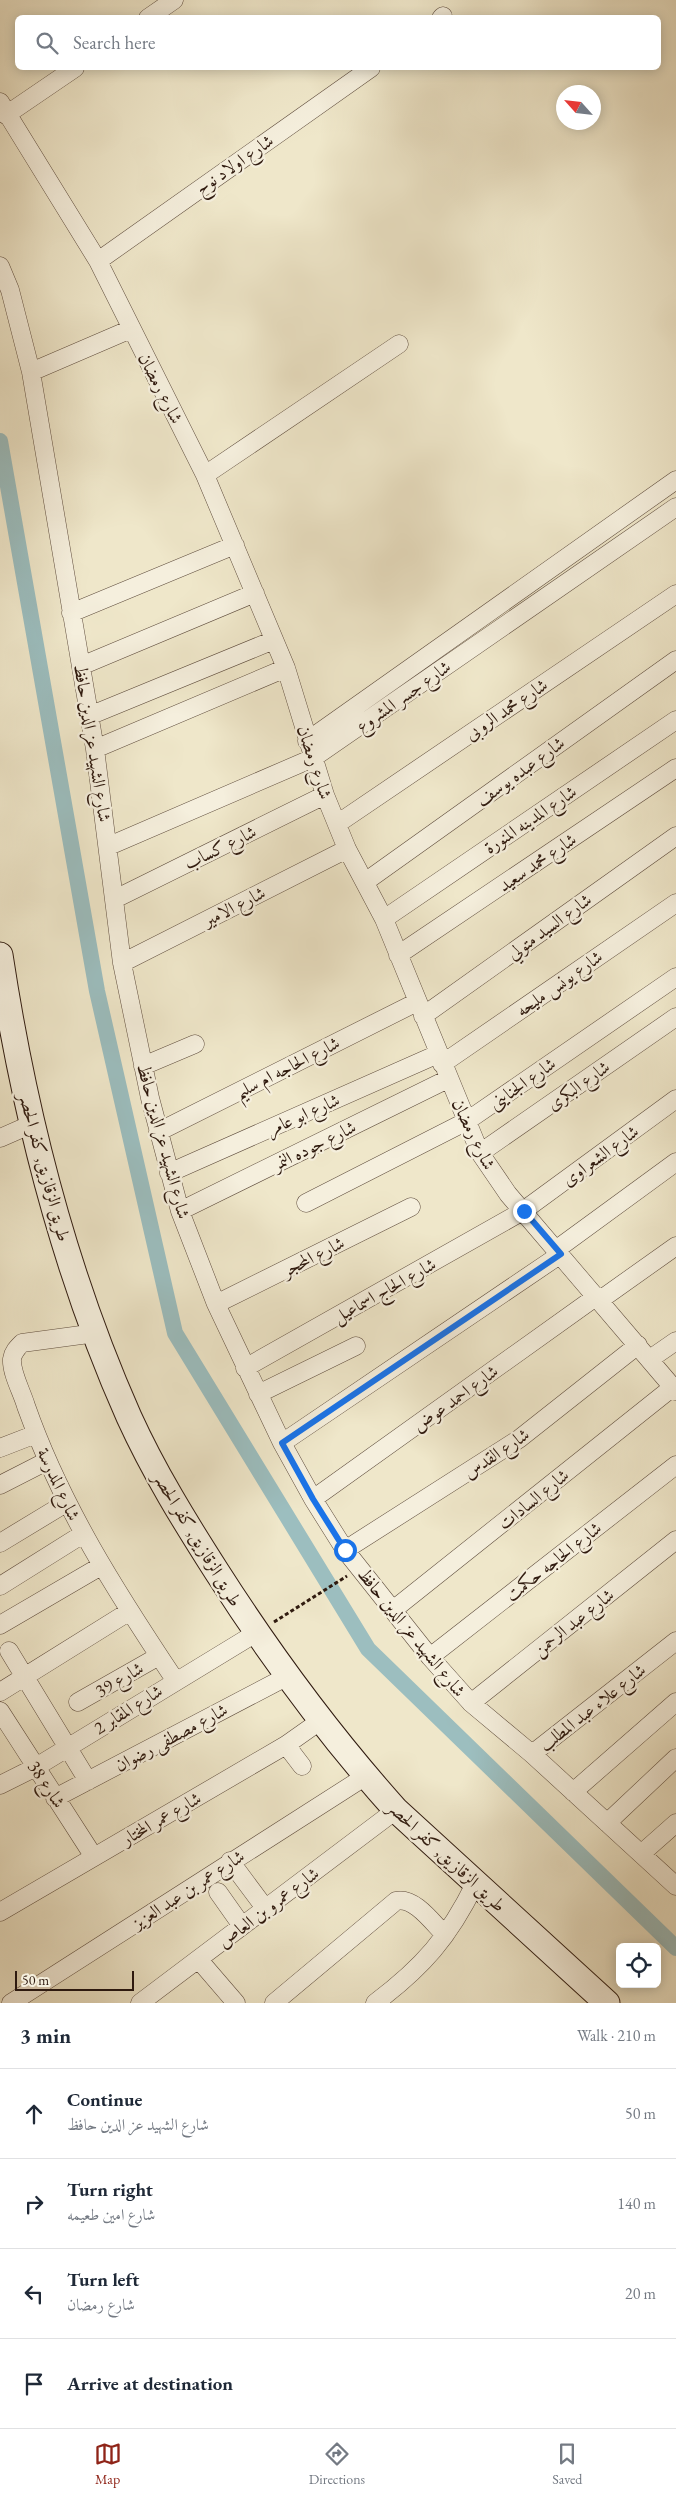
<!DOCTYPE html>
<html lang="en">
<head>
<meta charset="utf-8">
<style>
  :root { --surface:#fff; --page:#f6f6f7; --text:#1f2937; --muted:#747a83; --line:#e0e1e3; --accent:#8f2418 }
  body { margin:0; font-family:"EB Garamond",Amiri,serif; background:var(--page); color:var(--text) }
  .controls { position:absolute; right:15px; bottom:15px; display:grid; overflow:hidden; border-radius:8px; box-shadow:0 2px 12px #0003 }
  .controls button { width:45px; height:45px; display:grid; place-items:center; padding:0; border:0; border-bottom:1px solid var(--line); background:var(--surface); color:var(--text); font:25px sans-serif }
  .compass { position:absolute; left:556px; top:85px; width:45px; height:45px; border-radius:50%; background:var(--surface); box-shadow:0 2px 12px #0003; rotate:297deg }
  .scale { position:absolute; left:15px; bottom:12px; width:119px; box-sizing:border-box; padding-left:5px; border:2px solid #2f1a0f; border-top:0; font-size:14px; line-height:18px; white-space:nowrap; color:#2f1a0f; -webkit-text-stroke:4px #f5efdd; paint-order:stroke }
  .stop { position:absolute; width:15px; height:15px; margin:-11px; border:4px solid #1a73e8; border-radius:50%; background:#fff }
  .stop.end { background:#1a73e8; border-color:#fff; box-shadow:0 1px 5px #0008 }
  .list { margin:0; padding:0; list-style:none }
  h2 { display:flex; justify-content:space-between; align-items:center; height:65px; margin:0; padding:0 20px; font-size:21px }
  h2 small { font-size:16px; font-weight:400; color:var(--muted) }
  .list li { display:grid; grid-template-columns:32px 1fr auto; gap:15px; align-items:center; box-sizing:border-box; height:90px; padding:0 20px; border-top:1px solid var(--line) }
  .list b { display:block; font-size:19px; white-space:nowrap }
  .list p { margin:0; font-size:16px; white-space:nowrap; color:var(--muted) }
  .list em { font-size:16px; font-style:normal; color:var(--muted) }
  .icon { flex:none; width:28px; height:28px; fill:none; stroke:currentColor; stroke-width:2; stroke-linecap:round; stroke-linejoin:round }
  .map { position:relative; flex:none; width:676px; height:2003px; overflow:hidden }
  .search { position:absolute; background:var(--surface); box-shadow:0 2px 12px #0003; left:15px; right:15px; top:15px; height:55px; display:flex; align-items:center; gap:12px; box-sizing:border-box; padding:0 18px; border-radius:8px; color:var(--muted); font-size:19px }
  .sheet { height:425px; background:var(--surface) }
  nav { display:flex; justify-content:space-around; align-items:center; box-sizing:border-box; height:70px; border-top:1px solid var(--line); background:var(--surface); font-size:14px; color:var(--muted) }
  nav a { display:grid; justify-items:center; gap:2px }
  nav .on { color:var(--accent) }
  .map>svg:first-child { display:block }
</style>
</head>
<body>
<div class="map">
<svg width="676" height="2003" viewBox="0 0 676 2003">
  <rect width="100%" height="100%" fill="#efe7ca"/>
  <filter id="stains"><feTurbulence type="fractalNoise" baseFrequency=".004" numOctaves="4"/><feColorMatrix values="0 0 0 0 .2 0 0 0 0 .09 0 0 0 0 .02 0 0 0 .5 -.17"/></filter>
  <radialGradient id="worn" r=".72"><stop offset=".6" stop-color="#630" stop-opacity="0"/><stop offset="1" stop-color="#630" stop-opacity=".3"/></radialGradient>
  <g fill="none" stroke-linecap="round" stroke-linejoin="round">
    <path stroke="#9cbebf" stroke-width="16" d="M0 441 97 991 175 1333 368 1649 676 1948"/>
    <defs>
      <path id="minor" d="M148 18 174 0
        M441 18 443 16
        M0 102 98 261 205 475 286 668 325 795 347 849 384 919 480 1153 508 1194 676 1391
        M6 115 75 68
        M98 261 371 68
        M0 266 10 290 31 372 95 749 122 963 150 1098 180 1211 216 1304 282 1443 313 1499 345 1550 430 1657 471 1703 532 1754 676 1886
        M31 372 131 329
        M205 475 399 344
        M71 613 235 545
        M81 666 255 593
        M89 716 274 640
        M307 741 676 480
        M95 749 286 668
        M337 824 676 594
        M109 846 313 758 676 507
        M365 882 676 660
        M115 899 325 795
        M384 919 676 720
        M398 955 676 768
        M122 963 347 849
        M423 1016 676 836
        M442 1064 676 903
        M143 1066 195 1044
        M158 1132 417 1002
        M0 1138 32 1124
        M480 1153 676 1017
        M169 1173 438 1054
        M306 1203 467 1121 676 977
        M180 1211 448 1079
        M557 1249 676 1162
        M600 1300 676 1246
        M216 1304 411 1207
        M96 1333 22 1343C17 1348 13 1352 12 1359 11 1373 22 1392 26 1406 61 1506 117 1593 175 1680
        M650 1359 676 1341
        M245 1368 523 1211 676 1099
        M258 1394 356 1346
        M282 1443 561 1254
        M0 1448 36 1434
        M0 1485 47 1461
        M313 1499 597 1296
        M0 1543 66 1503
        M345 1550 519 1439 638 1345
        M0 1586 83 1534
        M393 1610 673 1387
        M0 1625 101 1566
        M9 1651 88 1781
        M430 1657 676 1465
        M0 1692 130 1611
        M78 1702 159 1656
        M471 1703 676 1540
        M0 1711 94 1857
        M286 1745 302 1766
        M532 1754 676 1641
        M0 1785 36 1767 256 1633
        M573 1792 676 1702
        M55 1798 286 1677
        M607 1823 676 1758
        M641 1854 676 1823
        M230 1861 265 1908
        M218 1892 242 1926
        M0 1912 286 1745 320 1721
        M199 1960 236 2003
        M11 2003 366 1776
        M140 2003 396 1810
        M274 2003 396 1901C414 1896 433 1923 445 1935
        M375 2003C423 1967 449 1937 475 1884"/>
      <path id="secondary" d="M0 955C24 1113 64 1271 129 1417 154 1472 185 1522 217 1572 272 1658 328 1734 396 1810L607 2003"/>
    </defs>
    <use href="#minor" stroke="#5f4d3e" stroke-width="19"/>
    <use href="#secondary" stroke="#2f1a0f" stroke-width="27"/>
    <path stroke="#2f1a0f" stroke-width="3" stroke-dasharray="4 2.5" stroke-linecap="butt" d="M274 1622 347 1576"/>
    <use href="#minor" stroke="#f5efdd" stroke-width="18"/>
    <use href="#secondary" stroke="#f5efdd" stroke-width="25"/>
  </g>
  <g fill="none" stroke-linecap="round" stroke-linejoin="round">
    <path stroke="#1a73e8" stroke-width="6" d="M345 1550 313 1499 282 1443 561 1254 524 1211"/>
  </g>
  <g text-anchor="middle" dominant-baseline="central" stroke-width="4.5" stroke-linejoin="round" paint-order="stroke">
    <g font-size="18" fill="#2f1a0f" stroke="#f5efdd">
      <text transform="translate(234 164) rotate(-35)">شارع اولاد نوح</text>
      <text transform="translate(161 388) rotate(63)">شارع رمضان</text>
      <text transform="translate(403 696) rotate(-35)">شارع جسر المشروع</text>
      <text transform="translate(506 709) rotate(-34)">شارع محمد الروبى</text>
      <text transform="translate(93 743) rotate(81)">شارع الشهيد عز الدين حافظ</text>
      <text transform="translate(315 762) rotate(72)">شارع رمضان</text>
      <text transform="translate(520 771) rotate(-36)">شارع عبده يوسف</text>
      <text transform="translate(530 819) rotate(-34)">شارع المدينه المنورة</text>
      <text transform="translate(220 847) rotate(-26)">شارع كساب</text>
      <text transform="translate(537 862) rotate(-34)">شارع محمد سعيد</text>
      <text transform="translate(234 906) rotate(-27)">شارع الامير</text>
      <text transform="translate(549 926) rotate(-36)">شارع السيد متولي</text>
      <text transform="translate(559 983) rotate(-35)">شارع يونس مليحه</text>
      <text transform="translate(287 1067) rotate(-27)">شارع الحاجه ام سليم</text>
      <text transform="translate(522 1083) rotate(-35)">شارع الجناينى</text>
      <text transform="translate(578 1085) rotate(-35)">شارع البكرى</text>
      <text transform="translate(303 1114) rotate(-24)">شارع ابو عامر</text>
      <text transform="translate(474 1134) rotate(64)">شارع رمضان</text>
      <text transform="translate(164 1141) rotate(75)">شارع الشهيد عز الدين حافظ</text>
      <text transform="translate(314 1145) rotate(-26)">شارع جوده النمر</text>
      <text transform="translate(600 1155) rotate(-36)">شارع الشعراوى</text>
      <text transform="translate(45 1167) rotate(75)">طريق الزقازيق, كفر الحصر</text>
      <text transform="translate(313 1256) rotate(-27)">شارع المحجر</text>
      <text transform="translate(384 1290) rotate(-29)">شارع الحاج اسماعيل</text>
      <text transform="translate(455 1398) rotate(-36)">شارع احمد عوض</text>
      <text transform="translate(496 1453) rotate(-34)">شارع القدس</text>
      <text transform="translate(59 1484) rotate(65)">شارع المدرسة</text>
      <text transform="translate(533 1499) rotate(-39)">شارع السادات</text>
      <text transform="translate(198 1539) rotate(59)">طريق الزقازيق, كفر الحصر</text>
      <text transform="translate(553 1561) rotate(-38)">شارع الحاجه حكمت</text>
      <text transform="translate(573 1622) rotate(-38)">شارع عبد الرحمن</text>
      <text transform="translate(412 1632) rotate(51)">شارع الشهيد عز الدين حافظ</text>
      <text transform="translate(119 1679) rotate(-30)">شارع 39</text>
      <text transform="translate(592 1707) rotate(-38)">شارع علاء عبد المطلب</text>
      <text transform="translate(128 1709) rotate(-32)">شارع المقابر 2</text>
      <text transform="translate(171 1737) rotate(-28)">شارع مصطفى رضوان</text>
      <text transform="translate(47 1784) rotate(57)">شارع 38</text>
      <text transform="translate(161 1818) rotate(-30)">شارع عمر المختار</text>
      <text transform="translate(447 1856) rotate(43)">طريق الزقازيق, كفر الحصر</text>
      <text transform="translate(188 1889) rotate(-33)">شارع عمر بن عبد العزيز</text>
      <text transform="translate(268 1907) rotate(-37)">شارع عمرو بن العاص</text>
    </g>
  </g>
  <rect width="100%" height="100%" filter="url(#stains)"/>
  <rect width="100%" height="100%" fill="url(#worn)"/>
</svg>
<div class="controls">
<button><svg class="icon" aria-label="locate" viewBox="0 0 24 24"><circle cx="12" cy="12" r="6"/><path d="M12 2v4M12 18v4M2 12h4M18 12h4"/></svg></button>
</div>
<svg class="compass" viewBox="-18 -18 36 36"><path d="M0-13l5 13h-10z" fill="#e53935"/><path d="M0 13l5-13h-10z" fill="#747a83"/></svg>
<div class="scale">50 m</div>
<div class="stop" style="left:345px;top:1550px"></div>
<div class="stop end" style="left:524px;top:1211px"></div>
<div class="search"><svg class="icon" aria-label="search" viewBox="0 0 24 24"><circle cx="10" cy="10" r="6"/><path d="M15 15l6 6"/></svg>Search here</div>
</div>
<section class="sheet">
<h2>3 min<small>Walk · 210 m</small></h2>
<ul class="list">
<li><svg class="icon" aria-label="ahead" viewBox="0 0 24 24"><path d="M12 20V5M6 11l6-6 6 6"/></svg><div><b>Continue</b><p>شارع الشهيد عز الدين حافظ</p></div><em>50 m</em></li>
<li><svg class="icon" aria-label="right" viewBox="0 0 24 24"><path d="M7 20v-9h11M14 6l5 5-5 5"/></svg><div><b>Turn right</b><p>شارع امين طعيمه</p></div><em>140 m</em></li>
<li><svg class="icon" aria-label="left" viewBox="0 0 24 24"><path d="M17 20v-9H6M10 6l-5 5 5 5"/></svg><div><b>Turn left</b><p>شارع رمضان</p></div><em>20 m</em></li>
<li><svg class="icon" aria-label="arrive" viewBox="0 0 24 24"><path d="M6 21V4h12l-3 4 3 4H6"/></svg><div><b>Arrive at destination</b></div></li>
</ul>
</section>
<nav>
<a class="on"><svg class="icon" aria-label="map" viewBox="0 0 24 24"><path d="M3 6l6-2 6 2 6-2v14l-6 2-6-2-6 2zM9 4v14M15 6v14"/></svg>Map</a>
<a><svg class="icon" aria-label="directions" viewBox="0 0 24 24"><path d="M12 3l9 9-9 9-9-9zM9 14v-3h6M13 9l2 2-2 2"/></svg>Directions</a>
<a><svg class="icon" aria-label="saved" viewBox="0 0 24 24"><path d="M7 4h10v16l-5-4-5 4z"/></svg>Saved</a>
</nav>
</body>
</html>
